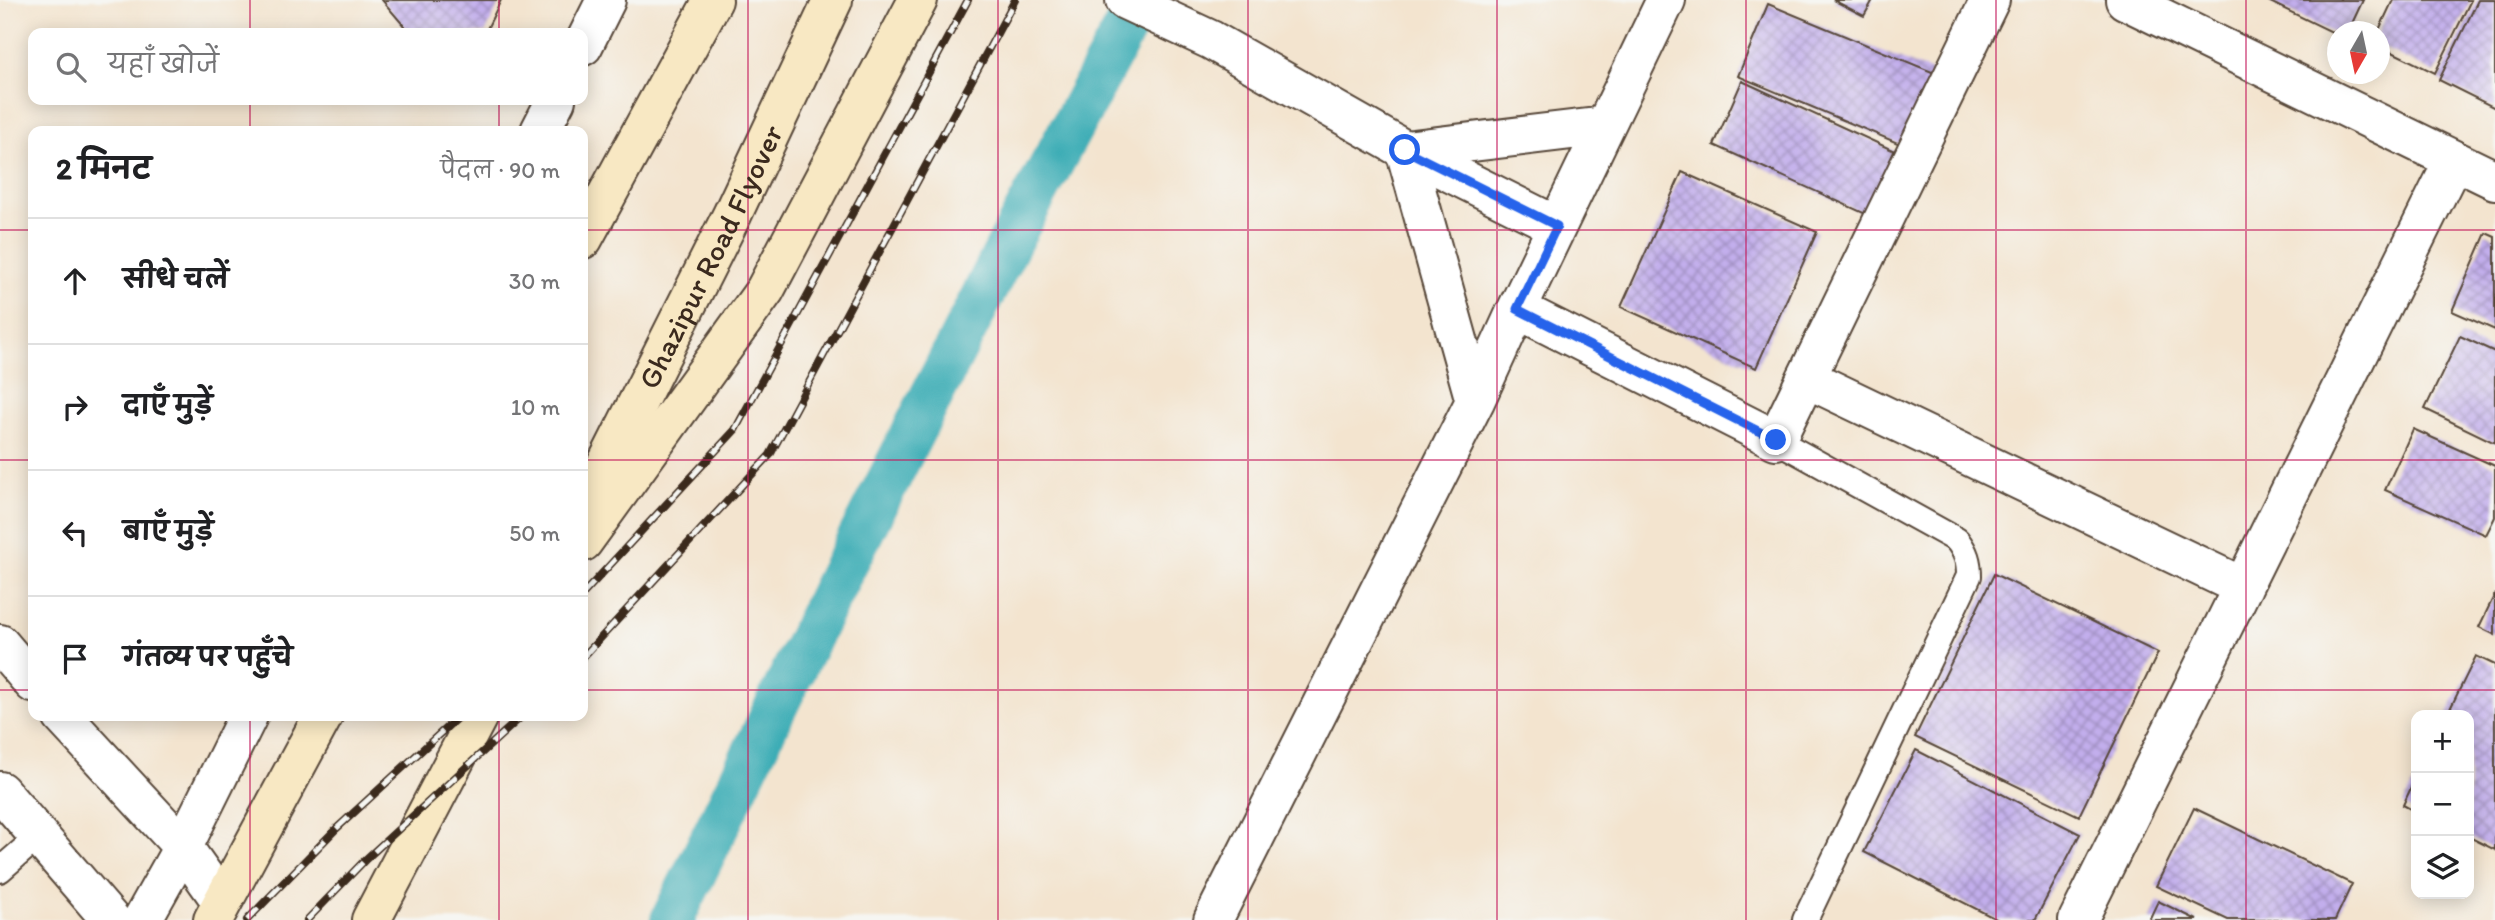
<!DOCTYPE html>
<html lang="hi">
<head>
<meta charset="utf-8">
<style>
  :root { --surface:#fff; --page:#f6f6f6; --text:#202124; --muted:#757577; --line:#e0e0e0 }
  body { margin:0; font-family:Itim,"Playpen Sans Deva",sans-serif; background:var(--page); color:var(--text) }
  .controls { position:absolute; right:21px; bottom:21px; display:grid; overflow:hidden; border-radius:14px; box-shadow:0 4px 18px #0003 }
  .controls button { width:63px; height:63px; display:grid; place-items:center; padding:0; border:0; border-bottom:2px solid var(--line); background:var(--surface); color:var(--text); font:35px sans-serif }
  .compass { position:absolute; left:2327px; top:21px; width:63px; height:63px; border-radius:50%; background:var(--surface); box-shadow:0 4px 18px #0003; rotate:189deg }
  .stop { position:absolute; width:21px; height:21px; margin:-16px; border:5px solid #2563eb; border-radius:50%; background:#fff }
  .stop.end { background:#2563eb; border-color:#fff; box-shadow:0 2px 7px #0008 }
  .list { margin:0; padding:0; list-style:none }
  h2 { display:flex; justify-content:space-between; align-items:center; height:91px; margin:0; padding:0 28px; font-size:30px }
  h2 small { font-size:23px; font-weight:400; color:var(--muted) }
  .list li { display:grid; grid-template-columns:46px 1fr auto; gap:21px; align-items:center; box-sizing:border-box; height:126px; padding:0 28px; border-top:2px solid var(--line) }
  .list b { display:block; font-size:26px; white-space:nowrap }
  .list em { font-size:23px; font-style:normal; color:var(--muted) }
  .icon { flex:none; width:38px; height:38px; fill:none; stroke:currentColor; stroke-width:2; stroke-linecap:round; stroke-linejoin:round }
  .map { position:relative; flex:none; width:2495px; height:920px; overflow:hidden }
  .search { position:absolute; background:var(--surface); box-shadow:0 4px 18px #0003; left:28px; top:28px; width:560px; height:77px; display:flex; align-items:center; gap:18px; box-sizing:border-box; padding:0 24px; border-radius:14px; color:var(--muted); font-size:26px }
  .panel { position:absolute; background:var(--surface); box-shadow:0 4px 18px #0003; left:28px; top:126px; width:560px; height:595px; border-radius:14px }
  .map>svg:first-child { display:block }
</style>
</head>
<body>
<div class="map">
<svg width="2495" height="920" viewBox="0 0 2495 920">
  <defs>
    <pattern id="building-cross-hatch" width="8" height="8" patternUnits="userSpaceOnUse" patternTransform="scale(1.75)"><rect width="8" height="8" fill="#c2aeec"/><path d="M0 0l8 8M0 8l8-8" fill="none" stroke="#9f8ebf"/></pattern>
  </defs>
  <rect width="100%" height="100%" fill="#f6f6f2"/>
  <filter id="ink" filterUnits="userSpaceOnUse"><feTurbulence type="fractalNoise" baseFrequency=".0143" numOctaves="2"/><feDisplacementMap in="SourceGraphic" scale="14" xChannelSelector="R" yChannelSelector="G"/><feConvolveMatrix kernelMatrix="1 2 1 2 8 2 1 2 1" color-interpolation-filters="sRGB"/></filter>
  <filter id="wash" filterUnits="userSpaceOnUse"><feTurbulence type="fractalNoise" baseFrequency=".00686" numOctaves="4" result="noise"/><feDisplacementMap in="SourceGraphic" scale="28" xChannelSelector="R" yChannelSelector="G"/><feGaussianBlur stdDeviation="1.57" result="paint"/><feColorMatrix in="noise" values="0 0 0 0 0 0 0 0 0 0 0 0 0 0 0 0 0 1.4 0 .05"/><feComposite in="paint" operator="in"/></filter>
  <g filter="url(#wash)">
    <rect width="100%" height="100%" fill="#f3e4cf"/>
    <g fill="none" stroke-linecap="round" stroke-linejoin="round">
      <path stroke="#3cadb6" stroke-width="44" d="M672 920 835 585 1013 236 1140 0"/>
    </g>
    <g id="blocks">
      <path fill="url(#building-cross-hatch)" d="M382 0H501L485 33H410Z
        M1833 0H1873L1864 16Z
        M2272 0H2363L2348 32H2338V35L2270 2Z
        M2393 0H2471L2435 73 2380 46 2378 32Z
        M2478 0H2495V108L2439 80Z
        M1768 4 1937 74 1907 147 1738 76Z
        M1742 81 1899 153 1870 216 1714 145Z
        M1682 172 1817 232 1756 368 1621 307Z
        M2486 233 2495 237V330L2452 311Z
        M2460 336 2495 352V443L2425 409Z
        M2413 429 2495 466V517L2486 535 2385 490Z
        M1994 574 2158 653 2079 816 1915 737Z
        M2495 594V635L2479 627Z
        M2476 656 2495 665V850L2469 837V715H2447Z
        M1916 750 2080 834 2035 920H1998L1864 852Z
        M2416 777V812L2403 805Z
        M2194 808 2352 884 2335 920H2228L2156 886Z
        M2158 901 2197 920H2149Z"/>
    </g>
  </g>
  <g filter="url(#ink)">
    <use href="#blocks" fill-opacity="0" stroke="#574639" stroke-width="2"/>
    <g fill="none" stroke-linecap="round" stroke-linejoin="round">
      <defs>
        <path id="service" d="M1776 440 1957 540C1966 552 1969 561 1969 576L1805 920
          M0 870 39 836"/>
        <path id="minor" d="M1125 0 1211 40 1405 150 1557 226
          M2125 0 2495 180
          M583 46 606 0
          M540 131 556 100
          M1517 309 1776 440 1990 0
          M1806 378 2243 587
          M1475 401 1405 150 1605 126
          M0 644 33 683
          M62 716 183 847 222 902
          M0 791 111 920
          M142 920 183 847 248 716
          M1213 920 1475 401 1517 309 1666 0
          M2078 920 2454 160"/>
        <g id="secondary">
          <path d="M583 239 713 0"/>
          <path id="s1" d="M585 507 732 215 833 0"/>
          <path d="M583 542 765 290 918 0"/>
          <path d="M213 920 323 716"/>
          <path d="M371 920 478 716"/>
        </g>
      </defs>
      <use href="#service" stroke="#574639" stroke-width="28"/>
      <use href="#minor" stroke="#574639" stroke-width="42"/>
      <use href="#secondary" stroke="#574639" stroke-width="42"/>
      <use href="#service" stroke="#fff" stroke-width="24"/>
      <use href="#minor" stroke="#fff" stroke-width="38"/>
      <use href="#secondary" stroke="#f8e8c3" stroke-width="38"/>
      <defs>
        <path id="rail" d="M583 594 735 430 968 0
          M583 657 770 455 1015 0
          M247 920 336 829 459 716
          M307 920 366 859 522 716"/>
      </defs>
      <use href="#rail" stroke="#3b2a1e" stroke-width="8"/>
      <use href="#rail" stroke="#f6f6f2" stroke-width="5" stroke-dasharray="16" stroke-linecap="butt"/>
    </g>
  </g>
  <g fill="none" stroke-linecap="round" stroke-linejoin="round" filter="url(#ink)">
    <path stroke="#2563eb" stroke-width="9" d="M1405 150 1557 226 1517 309 1776 440"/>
  </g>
  <path fill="none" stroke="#c2185b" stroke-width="2" stroke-opacity="0.55" d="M250 0V33M499 0V33M748 0V920M998 0V920M1248 0V920M1497 0V920M1746 0V920M1996 0V920M2246 0V920M250 100V131M499 100V131M0 230H33M583 230H2495M0 460H33M583 460H2495M0 690H33M583 690H2495M250 716V920M499 716V920"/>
  <g text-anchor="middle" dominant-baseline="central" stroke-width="5" stroke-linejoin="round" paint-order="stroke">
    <g font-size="30" fill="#3b2a1e" stroke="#f6f6f2">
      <text stroke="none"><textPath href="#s1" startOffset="280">Ghazipur Road Flyover</textPath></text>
    </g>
  </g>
</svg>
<div class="controls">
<button>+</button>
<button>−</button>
<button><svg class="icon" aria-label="layers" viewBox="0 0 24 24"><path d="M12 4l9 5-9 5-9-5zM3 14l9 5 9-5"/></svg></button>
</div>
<svg class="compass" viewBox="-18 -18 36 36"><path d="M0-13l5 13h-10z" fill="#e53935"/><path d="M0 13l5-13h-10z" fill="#757577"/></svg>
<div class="stop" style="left:1405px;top:150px"></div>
<div class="stop end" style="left:1776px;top:440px"></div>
<div class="search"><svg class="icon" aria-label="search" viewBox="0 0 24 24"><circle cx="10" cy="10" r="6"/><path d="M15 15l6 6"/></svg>यहाँ खोजें</div>
<section class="panel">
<h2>2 मिनट<small>पैदल · 90 m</small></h2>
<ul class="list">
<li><svg class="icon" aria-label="ahead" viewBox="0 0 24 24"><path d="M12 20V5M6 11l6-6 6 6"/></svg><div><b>सीधे चलें</b></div><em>30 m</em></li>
<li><svg class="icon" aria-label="right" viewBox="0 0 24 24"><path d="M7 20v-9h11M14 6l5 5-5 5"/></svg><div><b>दाएँ मुड़ें</b></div><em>10 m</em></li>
<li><svg class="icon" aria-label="left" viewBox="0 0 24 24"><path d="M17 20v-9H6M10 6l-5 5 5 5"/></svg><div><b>बाएँ मुड़ें</b></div><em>50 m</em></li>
<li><svg class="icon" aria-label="arrive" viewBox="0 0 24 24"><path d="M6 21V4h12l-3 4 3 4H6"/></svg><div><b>गंतव्य पर पहुँचे</b></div></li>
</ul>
</section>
</div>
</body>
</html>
